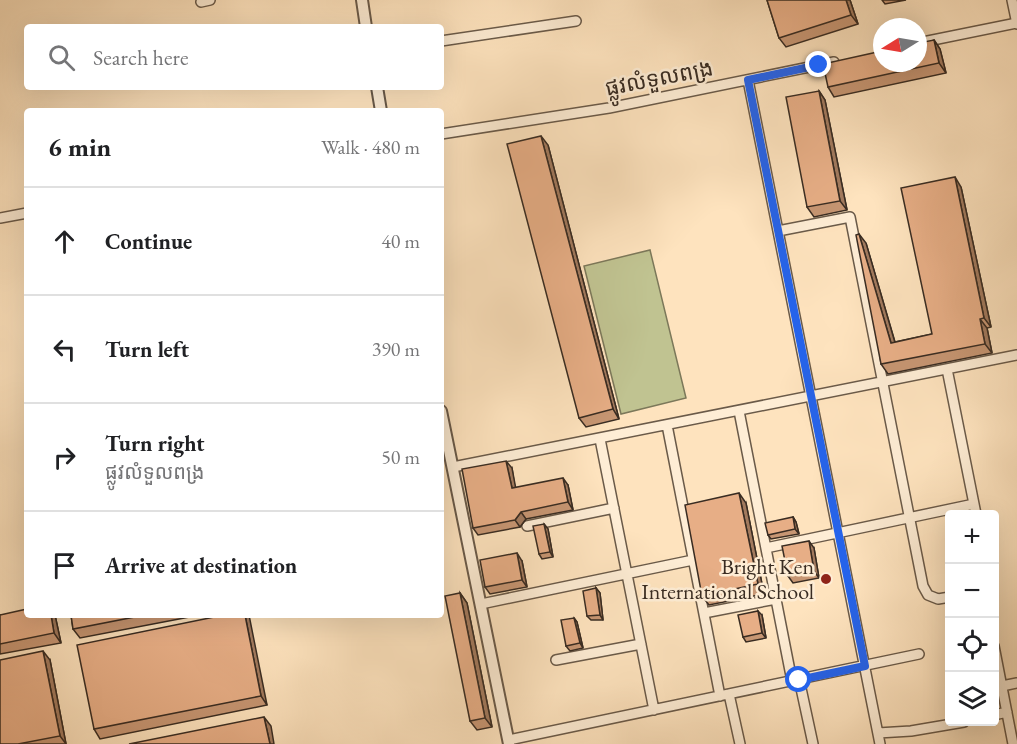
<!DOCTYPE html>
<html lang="en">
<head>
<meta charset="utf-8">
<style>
  :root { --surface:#fff; --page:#f2f2f2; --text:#202124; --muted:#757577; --line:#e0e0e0 }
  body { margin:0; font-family:"EB Garamond","Noto Sans Khmer",serif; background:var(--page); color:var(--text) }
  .controls { position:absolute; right:18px; bottom:18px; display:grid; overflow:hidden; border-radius:6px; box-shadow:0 6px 24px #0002 }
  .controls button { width:54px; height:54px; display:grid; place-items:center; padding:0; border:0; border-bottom:2px solid var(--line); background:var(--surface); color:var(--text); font:30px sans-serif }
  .compass { position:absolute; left:873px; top:18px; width:54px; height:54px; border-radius:50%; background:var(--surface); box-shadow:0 6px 24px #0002; rotate:259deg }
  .stop { position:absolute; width:18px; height:18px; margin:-14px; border:4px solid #2563eb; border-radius:50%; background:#fff }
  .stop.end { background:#2563eb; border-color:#fff; box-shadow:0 2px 6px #0008 }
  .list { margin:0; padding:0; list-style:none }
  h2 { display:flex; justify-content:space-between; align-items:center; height:78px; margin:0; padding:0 24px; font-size:26px }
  h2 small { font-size:20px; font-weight:400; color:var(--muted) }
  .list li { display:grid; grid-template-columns:39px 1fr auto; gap:18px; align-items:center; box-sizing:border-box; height:108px; padding:0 24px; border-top:2px solid var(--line) }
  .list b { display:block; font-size:22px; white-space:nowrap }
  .list p { margin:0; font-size:20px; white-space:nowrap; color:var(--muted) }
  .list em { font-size:20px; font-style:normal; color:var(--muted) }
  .icon { flex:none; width:33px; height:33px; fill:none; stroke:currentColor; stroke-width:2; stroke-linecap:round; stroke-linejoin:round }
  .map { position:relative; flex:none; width:1017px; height:744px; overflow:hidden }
  .search { position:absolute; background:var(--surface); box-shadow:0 6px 24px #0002; left:24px; top:24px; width:420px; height:66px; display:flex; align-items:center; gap:15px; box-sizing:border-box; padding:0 21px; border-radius:6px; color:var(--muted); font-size:22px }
  .panel { position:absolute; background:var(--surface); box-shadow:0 6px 24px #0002; left:24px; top:108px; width:420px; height:510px; border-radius:6px }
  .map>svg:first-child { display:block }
</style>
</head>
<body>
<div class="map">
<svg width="1017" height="744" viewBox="0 0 1017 744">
  <rect width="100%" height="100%" fill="#fee3be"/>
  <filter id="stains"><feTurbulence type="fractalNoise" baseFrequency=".00333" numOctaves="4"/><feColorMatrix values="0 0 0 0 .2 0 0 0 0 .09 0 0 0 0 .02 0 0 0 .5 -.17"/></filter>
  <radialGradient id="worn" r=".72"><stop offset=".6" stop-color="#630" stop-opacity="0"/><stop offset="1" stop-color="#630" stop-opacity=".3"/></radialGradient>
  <path fill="#c0c391" stroke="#7c785a" stroke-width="1.5" d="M650 250 686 398 621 414 584 266Z"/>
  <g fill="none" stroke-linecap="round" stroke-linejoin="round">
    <defs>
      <path id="minor" d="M1012 0 1017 24
        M201 2 210 0
        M441 41 576 21
        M918 43 1017 23
        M748 80 880 744
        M441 134 609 108 834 62
        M0 218 27 213
        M778 231 850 217 923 586 928 595 938 599 950 597
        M947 369 976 514
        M739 411 792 681
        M667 425 720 696
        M600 439 654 710
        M453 467 1017 355
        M527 526 614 508
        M766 548 974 504
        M481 604 693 560
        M704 613 776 599
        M994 646 1013 744
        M556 660 641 644
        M799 679 813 744
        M1002 686 1017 683
        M729 694 740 744
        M994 715 1007 712
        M878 733 911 731 964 722
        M509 740 919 654"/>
      <path id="tertiary" d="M362 0 366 27
        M377 87 381 111
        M441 411 509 744"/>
    </defs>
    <use href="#minor" stroke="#6a5a49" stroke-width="12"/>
    <use href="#tertiary" stroke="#6a5a49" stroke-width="14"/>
    <use href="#minor" stroke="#feedd5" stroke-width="9"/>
    <use href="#tertiary" stroke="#feedd5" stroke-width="10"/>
  </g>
  <path fill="#c79673" stroke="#392c22" stroke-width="1.5" d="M767 0H850L858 24 786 47 779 38Z
    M882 0H906L885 4Z
    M934 40 940 49 946 73 834 97 828 87Z
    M819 91 825 100 847 210 814 217 807 207Z
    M548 145 619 419 586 427 579 418Z
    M961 187 991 327 987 328 992 353 888 374 881 364 866 243 895 342 932 334Z
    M512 468 515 488 568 485 573 510 526 519 520 527 478 535 473 528Z
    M746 503 764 594 709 605 702 596Z
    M793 517 796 522 799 534 771 539 768 535Z
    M544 524 548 529 553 557 542 559 539 554Z
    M814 548 819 578 793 583 788 576Z
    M522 561 527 587 490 594 485 587Z
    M596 588 600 593 603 620H591L587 616Z
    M460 593 467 603 492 727 477 730 470 721Z
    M0 615H55L61 643 0 654Z
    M71 615H200L80 638 73 629Z
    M224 615 267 705 100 739 94 729Z
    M762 615 766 638 746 642 743 637Z
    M574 618 577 622 583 648 570 651 566 646Z
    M50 660 66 744H0Z"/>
  <path fill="#a27a5e" stroke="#392c22" stroke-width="1.5" d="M846 0H850L858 24 851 15Z
    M934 40 940 49 946 73 939 63Z
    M819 91 825 100 847 210 840 201Z
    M541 136 548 145 619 419 613 409Z
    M955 177 961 187 991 327 984 318Z
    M859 234 866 243 898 353 891 343Z
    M980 319 987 328 992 353 985 344Z
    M506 461 512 468 517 495 512 488Z
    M563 478 568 485 573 510 568 502Z
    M739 493 746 503 764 594 758 584Z
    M521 512 526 519 520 527 515 520Z
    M793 517 796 522 799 534 795 529Z
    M544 524 548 529 553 557 550 552Z
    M809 541 814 548 819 578 814 571Z
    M517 553 522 561 527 587 522 580Z
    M596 588 600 593 603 620 600 615Z
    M460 593 467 603 492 727 485 718Z
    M758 611 762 615 766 638 762 633Z
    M51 615H55L61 643 54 633Z
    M245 615H249L267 705 261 696Z
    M574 618 577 622 583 648 580 643Z
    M43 651 50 660 66 744 60 736Z
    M264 717 271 726 274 744H270Z"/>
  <path fill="#e7ae86" stroke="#392c22" stroke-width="1.5" d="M767 0H846L851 15 779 38Z
    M934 40 939 63 828 87 823 64 882 51V63H918V43Z
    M819 91 840 201 807 207 786 97Z
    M541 136 613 409 579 418 507 144Z
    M955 177 984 318 980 319 985 344 881 364 856 235 859 234 891 343 932 334 901 188Z
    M506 461 512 488 563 478 568 502 521 512 515 520 473 528 462 469Z
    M739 493 758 584 702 596 685 505Z
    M793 517 795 529 768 535 765 523Z
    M544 524 550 552 539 554 533 526Z
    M809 541 814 571 788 576 782 546Z
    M517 553 522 580 485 587 480 560Z
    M596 588 600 615 587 616 583 591Z
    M460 593 485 718 470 721 445 596Z
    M27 609V615H51L54 633 0 644V615Z
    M758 611 762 633 743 637 738 615Z
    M71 615H145L73 629Z
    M224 615H245L261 696 94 729 77 645Z
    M574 618 580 643 566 646 561 620Z
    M43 651 60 736 18 744H0V660Z
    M264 717 270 744H129Z"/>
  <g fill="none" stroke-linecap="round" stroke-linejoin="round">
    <path stroke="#2563eb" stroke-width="8" d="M799 680 865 666 748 80 819 65"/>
  </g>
  <circle fill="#8f2418" stroke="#feedd5" stroke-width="2" cx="826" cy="579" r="6"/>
  <g text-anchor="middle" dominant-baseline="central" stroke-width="5" stroke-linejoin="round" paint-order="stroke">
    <g font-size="22" fill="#392c22" stroke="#feedd5">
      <text transform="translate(659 78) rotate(-11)">ផ្លូវលំទួលពង្រ</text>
    </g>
    <g font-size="22" fill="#392c22" stroke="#feedd5" text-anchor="end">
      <text x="814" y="566">Bright Ken<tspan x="814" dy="25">International School</tspan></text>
    </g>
  </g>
  <rect width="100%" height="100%" filter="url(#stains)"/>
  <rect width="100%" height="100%" fill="url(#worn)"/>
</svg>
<div class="controls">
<button>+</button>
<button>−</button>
<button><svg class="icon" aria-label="locate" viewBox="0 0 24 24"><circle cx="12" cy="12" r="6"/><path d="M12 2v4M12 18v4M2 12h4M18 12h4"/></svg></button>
<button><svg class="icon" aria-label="layers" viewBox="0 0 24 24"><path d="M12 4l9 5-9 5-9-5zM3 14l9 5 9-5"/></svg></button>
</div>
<svg class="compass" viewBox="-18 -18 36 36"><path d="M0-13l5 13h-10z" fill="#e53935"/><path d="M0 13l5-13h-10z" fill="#757577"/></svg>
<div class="stop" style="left:799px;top:680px"></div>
<div class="stop end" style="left:819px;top:65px"></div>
<div class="search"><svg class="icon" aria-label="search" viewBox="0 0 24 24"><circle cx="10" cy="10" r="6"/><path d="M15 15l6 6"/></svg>Search here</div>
<section class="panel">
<h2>6 min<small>Walk · 480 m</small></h2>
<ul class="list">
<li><svg class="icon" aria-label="ahead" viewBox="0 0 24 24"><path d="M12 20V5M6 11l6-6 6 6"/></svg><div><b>Continue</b></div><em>40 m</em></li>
<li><svg class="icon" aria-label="left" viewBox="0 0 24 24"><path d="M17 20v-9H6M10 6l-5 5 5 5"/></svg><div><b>Turn left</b></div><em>390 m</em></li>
<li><svg class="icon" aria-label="right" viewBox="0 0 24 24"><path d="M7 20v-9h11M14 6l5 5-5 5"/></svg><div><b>Turn right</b><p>ផ្លូវលំទួលពង្រ</p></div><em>50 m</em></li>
<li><svg class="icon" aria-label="arrive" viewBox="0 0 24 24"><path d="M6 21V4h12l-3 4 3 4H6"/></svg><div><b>Arrive at destination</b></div></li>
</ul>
</section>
</div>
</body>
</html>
